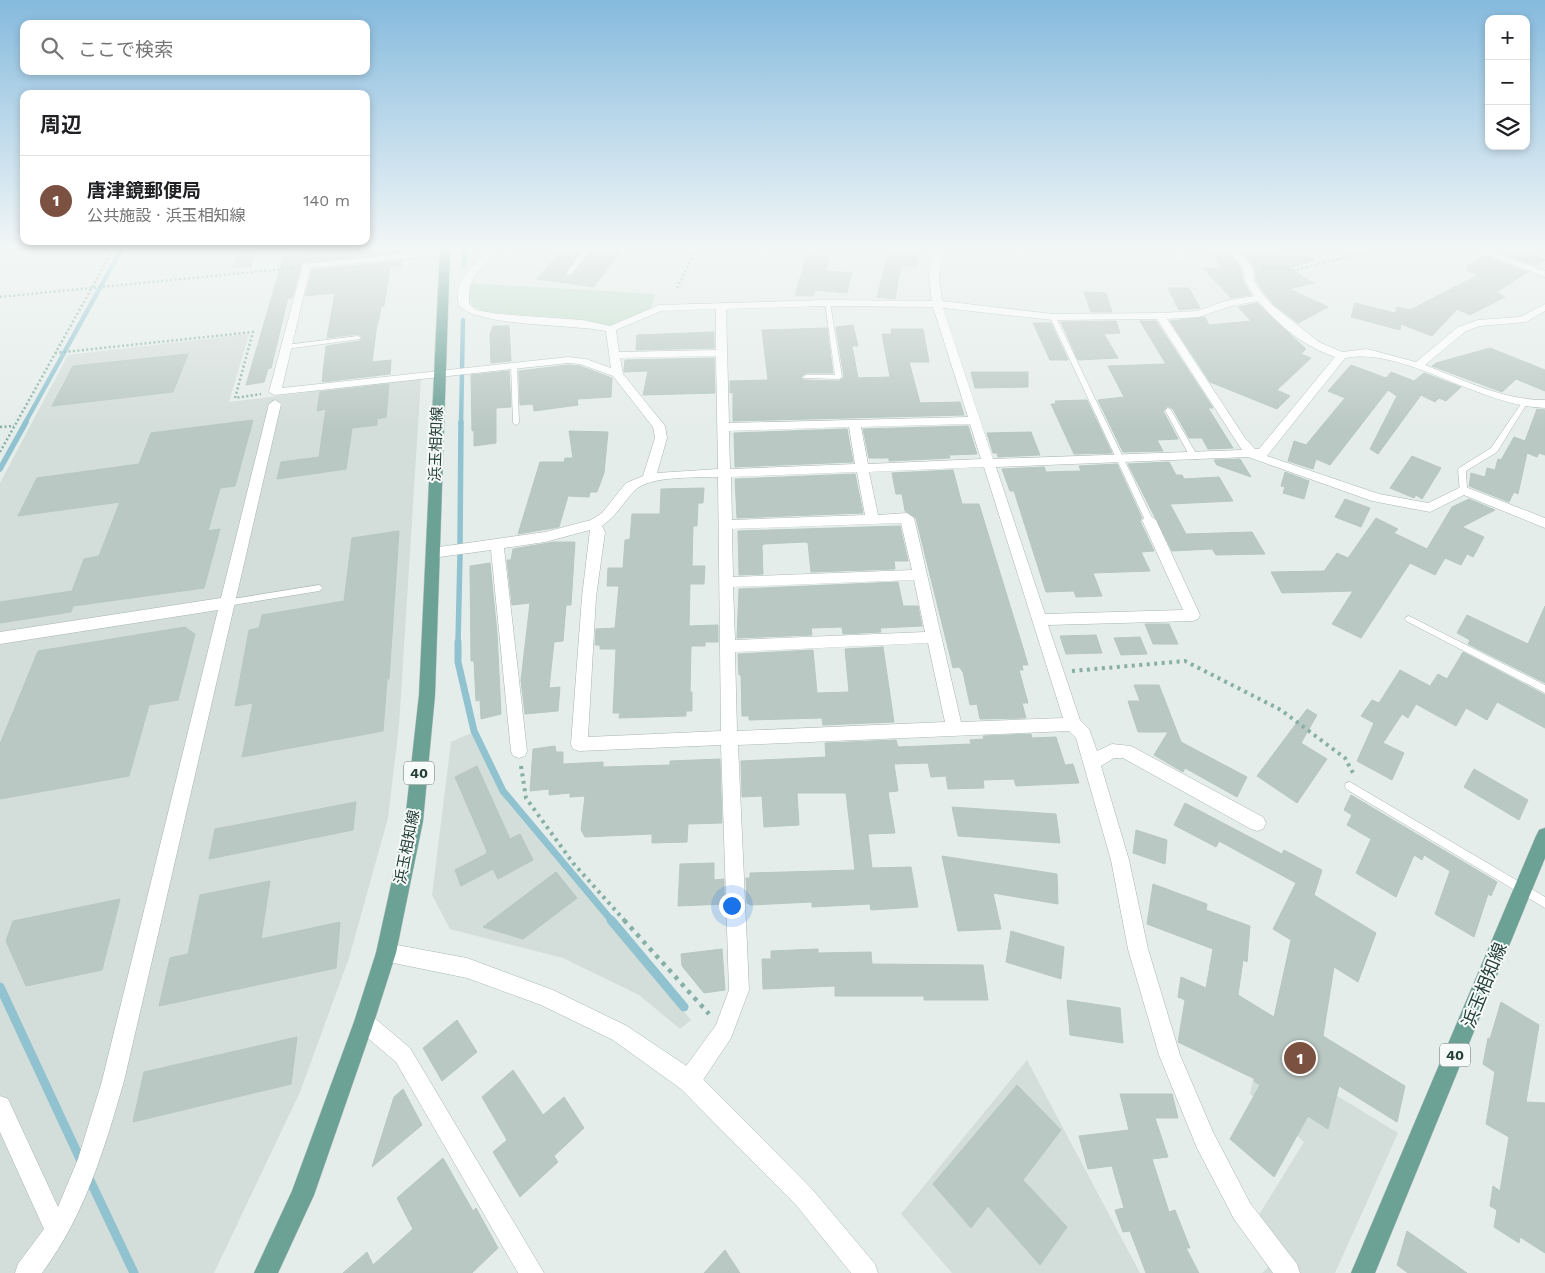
<!DOCTYPE html>
<html lang="ja">
<head>
<meta charset="utf-8">
<style>
  :root { --surface:#fff; --page:#f2f2f2; --text:#202124; --muted:#757577; --line:#e0e0e0; --accent:#7b5241 }
  body { margin:0; font-family:"Work Sans","Noto Sans JP",sans-serif; background:var(--page); color:var(--text) }
  .controls { position:absolute; right:15px; top:15px; display:grid; overflow:hidden; border-radius:10px; box-shadow:0 2px 8px #0003 }
  .controls button { width:45px; height:45px; display:grid; place-items:center; padding:0; border:0; border-bottom:1px solid var(--line); background:var(--surface); color:var(--text); font:25px sans-serif }
  .you { position:absolute; left:731px; top:905px; width:18px; height:18px; margin:-12px; border:4px solid #fff; border-radius:50%; background:#1a73e8; box-shadow:0 0 0 8px #1a73e833 }
  .badge { display:grid; place-items:center; width:32px; height:32px; border-radius:50%; background:var(--accent); color:#fff; font-size:16px; font-weight:700 }
  .pin { position:absolute; translate:-50% -50%; border:2px solid #fff; box-shadow:0 1px 5px #0006 }
  .list { margin:0; padding:0; list-style:none }
  h2 { display:flex; justify-content:space-between; align-items:center; height:65px; margin:0; padding:0 20px; font-size:21px }
  h2 small { font-size:16px; font-weight:400; color:var(--muted) }
  .list li { display:grid; grid-template-columns:32px 1fr auto; gap:15px; align-items:center; box-sizing:border-box; height:90px; padding:0 20px; border-top:1px solid var(--line) }
  .list b { display:block; font-size:19px; white-space:nowrap }
  .list p { margin:0; font-size:16px; white-space:nowrap; color:var(--muted) }
  .list em { font-size:16px; font-style:normal; color:var(--muted) }
  .icon { flex:none; width:28px; height:28px; fill:none; stroke:currentColor; stroke-width:2; stroke-linecap:round; stroke-linejoin:round }
  .map { position:relative; flex:none; width:1545px; height:1273px; overflow:hidden }
  .search { position:absolute; background:var(--surface); box-shadow:0 2px 8px #0003; left:20px; top:20px; width:350px; height:55px; display:flex; align-items:center; gap:12px; box-sizing:border-box; padding:0 18px; border-radius:10px; color:var(--muted); font-size:19px }
  .panel { position:absolute; background:var(--surface); box-shadow:0 2px 8px #0003; left:20px; top:90px; width:350px; height:155px; border-radius:10px }
  .map>svg:first-child { display:block }
</style>
</head>
<body>
<div class="map">
<svg width="1545" height="1273" viewBox="0 0 1545 1273">
  <rect width="100%" height="100%" fill="#e5edea"/>
  <path fill="#d3ddd9" d="M249 334 229 402 421 378 399 726 388 818 349 958 300 1092 214 1273H0V483L68 355Z
    M471 733 507 802 691 1020 680 1029 639 995 563 958 450 929 432 895 451 742Z
    M1259 1048 1398 1133 1335 1273H1262L1281 1256 1257 1218 1304 1142 1250 1094Z
    M1027 1060 1140 1273H952L901 1214Z"/>
  <path fill="#bfddc9" d="M469 283 655 294 651 309 611 326 589 321 485 312 473 307 466 294Z"/>
  <g fill="none" stroke-linecap="round" stroke-linejoin="round">
    <path stroke="#90c2cf" stroke-width="4.5" d="M464 265 465 250
      M462 368 463 320
      M25 423 121 250
      M461 423 462 374"/>
    <path stroke="#90c2cf" stroke-width="5.5" d="M0 469 26 422
      M460 543 461 422
      M458 643 460 555"/>
    <path stroke="#90c2cf" stroke-width="7" d="M458 642V662L474 731 503 791 612 921"/>
    <path stroke="#90c2cf" stroke-width="9" d="M611 920 684 1007
      M0 987 82 1163
      M87 1174 134 1273"/>
  </g>
  <path fill="#bac8c3" stroke="#b7c7c1" d="M240 250H257L251 266 232 268Z
    M334 250H403L402 252 302 263 292 298H288L271 368 268 369 264 382 246 385 284 255Z
    M562 250H583L566 271 567 276 572 275 592 250H621L594 287 537 279Z
    M889 250H919L916 267 901 266 895 299 877 297Z
    M1211 250H1228L1241 270 1243 282 1251 295 1231 298 1203 268H1221Z
    M1492 250H1527V254L1545 260 1536 266Z
    M807 255 829 257 826 271 852 273 847 293 815 290 813 296 795 295Z
    M1245 255 1312 257 1313 261 1289 268 1314 283 1289 289 1328 307 1298 323 1273 304 1263 291 1256 280 1255 268Z
    M1484 256 1527 272 1497 292 1505 297 1470 315 1457 309 1432 336 1401 324 1400 330 1351 317 1355 303 1395 313 1397 307 1410 310 1478 275 1466 270 1470 267 1467 266Z
    M401 261V266L390 267 384 306 381 307 378 324H377L372 362 391 360 390 374 322 382 326 346 360 341 362 337 358 334 327 338 335 293 305 296 312 270Z
    M1168 288H1189L1200 308 1179 310Z
    M1084 292 1106 293 1112 312H1091Z
    M1257 303 1306 349 1301 354 1311 358 1277 390 1290 396 1277 409 1210 382 1170 321 1205 317 1209 325 1251 321 1238 307Z
    M1116 321 1120 333 1104 334 1118 358 1078 360 1061 322Z
    M1140 321H1156L1213 408H1208L1233 448 1208 449 1202 438H1189L1173 409 1167 406 1163 411 1178 439 1157 440 1163 451 1123 452 1098 400 1124 397 1108 366 1166 364Z
    M1033 323H1051L1068 360H1050Z
    M853 325 858 346H852L858 378 890 377 882 334H892L891 329H923L929 362H909L920 403 960 402 964 415 733 421V392L730 393V381L768 380 762 330 827 328 833 373H806L801 377 804 380 839 381 844 377 836 327Z
    M493 326H509L511 361 491 363 490 334Z
    M714 332V348L636 350 637 335Z
    M1490 348 1545 370V391L1516 379 1502 392 1432 366 1436 363Z
    M188 354 173 392 52 406 73 366Z
    M714 358 715 393 643 395 648 371 624 372V370L625 360Z
    M568 365 580 366 612 378 611 397 577 399 578 405 534 411 533 404 520 405 519 371Z
    M1351 365 1386 378 1391 372 1414 381 1424 373 1461 387 1446 401 1439 398 1435 402 1421 395 1378 454 1370 449 1397 396 1388 390 1330 465 1316 459 1313 469 1288 461 1294 441 1306 445 1345 398 1328 391Z
    M509 371 511 407 496 408V443L474 446V430L472 431 471 375Z
    M971 372H1028V387L975 388Z
    M389 384 386 417 377 419V425L352 428 346 469 277 479 281 462 319 457 326 409 317 411 320 392Z
    M1087 400 1112 453 1074 454 1051 404H1056L1055 401Z
    M1537 409 1545 410V455L1539 453 1537 457 1527 453 1518 494 1514 492 1509 502 1469 486 1471 473 1485 477 1487 468 1495 470 1498 459 1501 460 1514 437 1525 441Z
    M253 420 235 486 220 488 208 531 220 529 204 588 73 606 71 612 0 623V602L72 591 84 559 99 556 120 502 18 516 37 478 139 464 151 433Z
    M968 426 977 454 949 455 950 458 889 461V458H869L863 429Z
    M847 429 853 462 735 467 734 433Z
    M569 431 608 432 604 473 597 492H590L589 497 568 496 559 527 518 534 540 462H564L565 458H573Z
    M1031 432 1040 455 998 457 997 453H993L987 433Z
    M1412 456 1441 468 1422 499 1416 495 1414 498 1390 488Z
    M1240 459 1251 477 1217 465 1214 460Z
    M1169 462 1176 475H1182L1184 479 1219 477 1233 501 1170 504 1186 534 1252 532 1265 554 1216 555 1212 549 1172 551 1128 464Z
    M1117 464 1142 518 1140 521 1154 551 1141 552 1150 571 1093 573 1102 596 1076 597 1074 591 1046 592 1014 491H1010L1002 469 1044 467 1046 472 1081 471 1079 466Z
    M953 470 962 504H979L1023 648 1028 665H1022L1023 670H1019L1028 703H1022L1026 718 980 719 977 704 970 705 963 672 959 667 953 668 916 518 905 511 902 494H896L892 473Z
    M1285 472 1309 481 1304 499 1283 493 1285 487 1281 486Z
    M855 474 863 513 737 518 735 479Z
    M704 488 703 503H698L697 526H693L692 566H705L704 584H690L689 626 718 625V642H705V646H691L690 692H692V711H686V716L619 718 620 713H613L616 649H600V645H595L596 629 615 628 619 586H607L608 568H623L625 540 630 539 632 514H660L661 489Z
    M1345 499 1370 508 1361 527 1335 517Z
    M1469 499 1495 510 1462 527 1484 537 1473 557 1467 554 1461 565 1445 558 1435 575 1410 563 1361 638 1332 624 1353 591 1282 593 1271 572 1324 571 1337 553 1348 558 1376 518 1398 529 1394 533 1427 549 1452 507Z
    M900 526 908 561H894L895 569 811 572 808 543 805 542 764 544 762 546 763 574 739 575 738 531Z
    M399 531 389 679H387L383 731 242 757 253 703 235 706 249 630 259 628 262 615 344 601 352 538Z
    M554 542H575L571 605H566L563 641 554 642 549 688 560 687 558 711 525 714 521 680 530 603 512 605 507 560H511L513 549Z
    M490 563 497 633 501 714 481 719 480 700 476 701 474 661H471L470 566Z
    M898 582 903 606H918L922 626 880 628 881 632 843 634 842 627 811 628 812 635 737 638 739 589Z
    M1545 606V683L1468 644 1470 640 1457 633 1467 615 1528 644Z
    M1145 624H1169L1178 644H1153Z
    M185 627 195 634 178 700 149 705 129 776 0 799V744L38 651Z
    M1096 635 1102 653 1066 654 1060 636Z
    M1140 637 1147 654 1121 655 1114 638Z
    M883 647 894 722 823 725 822 718 749 720V716H742L741 675H739L738 654 813 650 817 693 849 692 845 649Z
    M1463 652 1545 695V728L1497 702 1487 720 1466 708 1456 726 1416 704 1408 718 1402 714 1383 743 1404 753 1392 780 1357 761 1374 723 1361 716 1372 700 1379 703 1400 670 1430 686 1438 674 1447 679Z
    M1134 685H1159L1181 742 1247 777 1237 797 1185 768 1183 772 1154 755 1168 732H1138L1128 701H1140Z
    M1307 709 1317 715 1301 743 1327 759 1297 803 1257 776Z
    M1031 734 1032 738 1056 737 1065 765 1073 764 1079 783 1016 786 1014 779 983 780 984 788 948 789 946 776 931 777 928 763 894 764 898 791 888 792 895 833 868 834 872 868 911 867 918 907 871 910 870 904 812 907V902L751 905 747 903 746 878H750V873L855 870 846 793H797L799 825 764 827 762 796 742 797 741 761 826 757 825 743 896 740 898 747 971 744 970 740 984 739 983 736Z
    M555 746 556 752H563V764L603 762V767L670 765V761L720 759 722 823 688 824 687 842 652 843V834L585 837 581 830 585 796 570 797V793L549 795V789L530 791 533 749Z
    M477 766 510 839 520 834 533 860 498 879 493 869 461 886 455 870 486 854 487 851 455 777Z
    M1474 769 1528 800 1519 820 1464 787Z
    M1351 795 1497 882 1491 896 1488 894 1474 937 1435 914 1450 871 1424 855 1422 860 1414 855 1396 897 1356 873 1371 839 1347 825 1352 815 1344 810Z
    M356 802 353 830 209 859 215 829Z
    M1185 803 1282 854 1284 850 1322 870 1314 895 1376 933 1358 982 1334 967 1323 1036 1405 1086 1397 1122 1339 1086 1328 1129 1308 1116 1274 1177 1230 1139 1260 1085 1254 1081 1255 1079 1178 1042 1185 1000 1178 997 1181 977 1206 988 1213 949 1147 924 1153 884 1207 904 1206 910 1250 926 1247 962 1243 960 1238 995 1274 1017 1291 940 1273 929 1296 883 1219 841 1216 847 1174 825Z
    M952 807 1056 814 1060 843 958 836Z
    M1136 830 1167 840 1165 864 1133 853Z
    M942 856 1057 874 1058 904 993 893 1001 929 958 931Z
    M714 863V880L724 879V904L678 906 680 864Z
    M556 872 577 898 523 939 483 927Z
    M270 881 261 939 340 922 336 968 159 1006 170 958 188 954 200 895Z
    M120 899 102 970 26 986 6 941 13 921Z
    M1011 931 1064 947 1061 979 1006 962Z
    M722 949 725 990 704 993 682 966 681 954Z
    M818 949V953L871 952 872 964 983 965 988 1000H924V996H835V986L763 989 762 959H771V951Z
    M1067 1000 1120 1008 1123 1043 1070 1035Z
    M1501 1002 1539 1025 1526 1102 1545 1103V1253L1520 1237 1519 1243 1494 1227 1497 1210 1490 1206 1493 1186 1500 1191 1509 1137 1486 1124 1495 1072 1483 1064 1488 1038 1490 1039Z
    M457 1020 477 1052 442 1081 423 1048Z
    M297 1037 291 1084 133 1122 144 1072Z
    M513 1070 543 1115 564 1097 584 1128 554 1156 558 1162 520 1197 493 1152 507 1140 482 1097Z
    M1017 1085 1061 1130 1023 1180 1067 1227 1040 1265 988 1206 971 1228 933 1184Z
    M403 1089 422 1125 372 1167 394 1097Z
    M1120 1094H1172L1178 1118H1155L1168 1157 1152 1159 1169 1212 1175 1210 1190 1248H1186L1199 1273H1146L1130 1231 1123 1232 1115 1210 1124 1208 1112 1166 1088 1169 1079 1136 1129 1130Z
    M443 1158 473 1211 476 1208 498 1248 472 1273H343L367 1252 373 1265 413 1229 397 1198Z
    M1407 1231 1467 1273H1408L1397 1265Z
    M725 1250 740 1273H704Z"/>
  <g fill="none" stroke-linecap="round" stroke-linejoin="round">
    <defs>
      <path id="lane" d="M585 250H590L571 274H567V272Z
        M1174 250H1179L1181 261 1176 260Z
        M825 302 830 303 842 377 839 379 804 378 803 377 806 375H835Z
        M1051 316 1056 317 1153 520 1152 522H1146L1145 520 1050 317Z
        M358 336 360 337V339L286 349 283 347 286 345Z
        M514 364 517 366 519 423 516 425 513 423 511 366Z
        M1523 403 1526 405 1497 452 1466 471 1467 490 1463 493 1460 492 1458 470 1459 468 1491 448 1521 404Z
        M1168 408 1171 410 1198 457 1197 459H1194L1190 457 1165 410Z
        M319 585 323 588 319 591 227 606 223 603 227 600Z
        M1409 616 1545 685V693L1406 621 1405 619 1406 617Z
        M1350 782 1545 897V908L1346 789 1345 786 1346 783Z"/>
      <path id="street" d="M442 250 450 252 445 255 310 268 282 388 568 357 586 359 611 368 606 331C570 324 485 327 460 307 450 284 473 264 488 250H498C481 271 468 273 469 304L476 310 498 314 582 320 610 326 659 305 827 300 932 301 929 277 933 250H942L939 277 942 301 1053 314 1160 313 1198 311 1225 301 1254 296 1245 281 1243 269 1230 250H1239L1253 269 1254 281 1261 292 1272 305 1319 342 1342 352 1367 349 1416 362 1458 327 1478 320 1520 317 1545 304V311L1526 322 1480 326 1466 331 1425 365C1464 380 1502 400 1545 400V408C1479 406 1403 346 1345 358L1267 456 1379 494 1428 503 1463 486 1545 518V528L1464 495 1430 512 1372 501 1248 457 996 467 1045 614 1183 610 1142 520 1149 515 1156 520 1200 615 1198 619 1193 621 1048 625 1080 720 1089 729 1097 751 1112 744 1131 746 1263 817 1266 823 1263 829 1257 831 1251 829 1123 758H1114L1101 766 1129 860 1148 949 1180 1055 1213 1132 1250 1203 1297 1264 1300 1273H1273L1234 1219 1197 1148 1159 1055 1128 949 1111 860 1076 738 1069 731 738 745 749 990 731 1038 697 1089 689 1092 681 1089 678 1081 681 1073 716 1025 729 990 721 745 579 751 573 749 571 744 582 597 590 530 545 542 504 548 527 751 525 756 519 758 513 756 511 751 491 550 432 558 425 553 432 548 545 532 591 520 602 513 626 483 643 476 655 438 653 427 613 376 580 364 568 363 275 395 269 392 303 264ZM1258 301C1278 325 1305 347 1335 357L1259 449H1255L1245 438 1167 319 1199 317 1231 306ZM827 306 933 307 968 417 729 423 726 309ZM943 308 1053 320 1157 319 1242 450 993 459ZM716 309V350L619 352 616 330 661 311ZM716 356 718 469 657 473 667 438 665 426 623 374 620 358ZM970 424 981 459 868 464 861 427ZM849 427 855 464 730 469 729 431ZM984 467 1063 718 961 722 914 518 907 513 878 515 869 472ZM857 472 865 515 732 520 731 477ZM718 477 721 731 588 737 596 597 605 532 602 526C616 516 623 503 634 491 649 475 697 478 718 477ZM901 523 912 570 733 577 732 529ZM914 580 925 632 735 640 733 587ZM928 643 945 722 737 731 735 652Z
        M1474 250H1486L1545 271V277Z
        M275 400 281 404 124 1081C104 1150 85 1215 42 1273H15L18 1264 44 1229 0 1132V1096L8 1099 58 1207 78 1159 102 1081 218 610 0 644V632L221 598 269 404Z
        M364 1012 371 1015 410 1048 544 1273H518L396 1062 357 1029 354 1022 357 1015Z"/>
      <path id="secondary" d="M386 943 467 958 553 990 627 1026 697 1073 812 1189 875 1264 878 1273H851L796 1205 681 1089 613 1040 541 1005 467 978 379 960 376 953 379 946Z"/>
      <path id="primary" d="M440 250H450L435 695 423 821 396 953 374 1022 314 1195 278 1273H254L292 1191 354 1022 376 953 405 821 419 695Z
        M1545 828V858L1375 1273H1351L1536 836 1539 830Z"/>
    </defs>
    <use href="#lane" stroke="#a8b5b1" stroke-width="1"/>
    <use href="#street" stroke="#a8b5b1" stroke-width="1"/>
    <use href="#secondary" stroke="#a4b9b2" stroke-width="1"/>
    <use href="#primary" stroke="#c2c9c8" stroke-width="1"/>
    <path stroke="#87afa5" stroke-width="2.5" stroke-dasharray="2 2.5" stroke-linecap="butt" d="M1262 269 1285 268 1291 271 1349 256 1385 250
      M677 288 696 250
      M0 297 293 268
      M55 353 253 332 235 398 261 394
      M0 427 14 426
      M0 452 113 250"/>
    <path stroke="#87afa5" stroke-width="4" stroke-dasharray="3 4.5" stroke-linecap="butt" d="M1072 671 1185 661 1281 710 1345 758 1353 773
      M521 766 526 798 573 863 625 921"/>
    <path stroke="#87afa5" stroke-width="4.5" stroke-dasharray="4 5.5" stroke-linecap="butt" d="M624 920 709 1014"/>
    <use href="#lane" fill="#fff" fill-rule="evenodd"/>
    <use href="#street" fill="#fff" fill-rule="evenodd"/>
    <use href="#secondary" fill="#fff" fill-rule="evenodd"/>
    <use href="#primary" fill="#6ca196" fill-rule="evenodd"/>
  </g>
  <linearGradient id="sky" x2="0" y2="1"><stop stop-color="#85bade"/><stop offset="0.58" stop-color="#f3f7f6"/><stop offset="1" stop-color="#f3f7f6" stop-opacity="0"/></linearGradient>
  <rect width="1545" height="428" fill="url(#sky)"/>
  <g text-anchor="middle" dominant-baseline="central" stroke-width="4" stroke-linejoin="round" paint-order="stroke">
    <g fill="#f6faf8" stroke="#647772" stroke-width="1">
      <rect x="404" y="761.5" width="30" height="23" rx="4"/>
      <rect x="1440" y="1043.5" width="30" height="23" rx="4"/>
    </g>
    <g font-size="14" font-weight="bold" fill="#253f39">
      <text x="419" y="773">40</text>
      <text x="1455" y="1055">40</text>
    </g>
    <g font-size="15" fill="#253f39" stroke="#f6faf8">
      <text transform="translate(436 444) rotate(-88)">浜玉相知線</text>
      <text transform="translate(407 847) rotate(-79)">浜玉相知線</text>
    </g>
    <g font-size="18" fill="#253f39" stroke="#f6faf8">
      <text transform="translate(1484 985) rotate(-68)">浜玉相知線</text>
    </g>
  </g>
</svg>
<div class="controls">
<button>+</button>
<button>−</button>
<button><svg class="icon" aria-label="layers" viewBox="0 0 24 24"><path d="M12 4l9 5-9 5-9-5zM3 14l9 5 9-5"/></svg></button>
</div>
<div class="you"></div>
<div class="pin badge" style="left:1300px;top:1058px">1</div>
<div class="search"><svg class="icon" aria-label="search" viewBox="0 0 24 24"><circle cx="10" cy="10" r="6"/><path d="M15 15l6 6"/></svg>ここで検索</div>
<section class="panel">
<h2>周辺<small></small></h2>
<ul class="list">
<li><span class="badge">1</span><div><b>唐津鏡郵便局</b><p>公共施設 · 浜玉相知線</p></div><em>140 m</em></li>
</ul>
</section>
</div>
</body>
</html>
